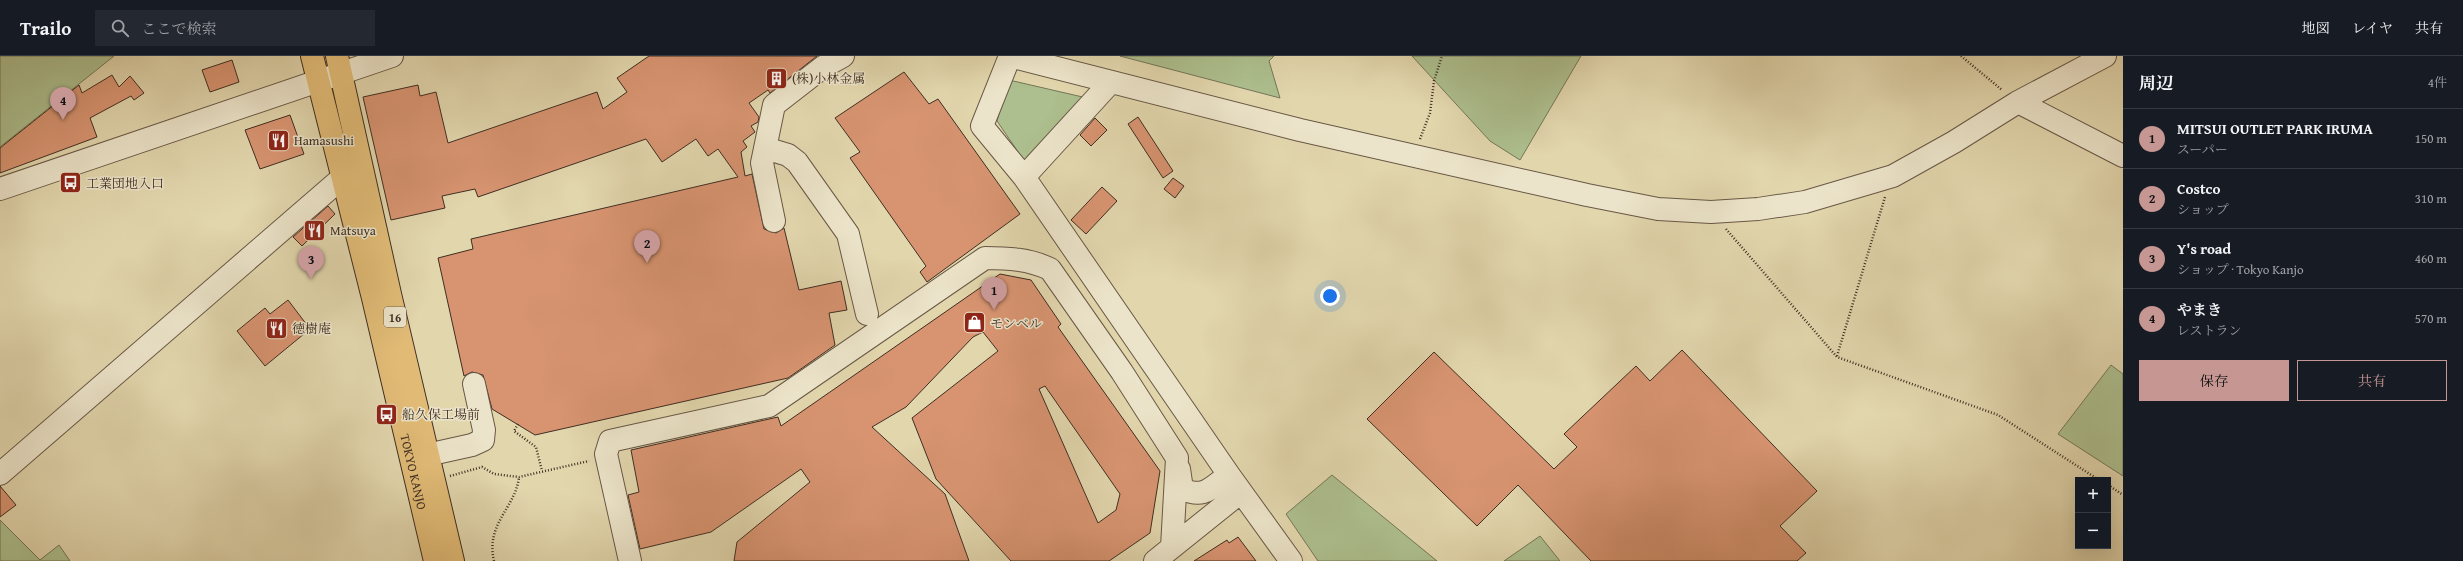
<!DOCTYPE html>
<html lang="ja">
<head>
<meta charset="utf-8">
<style>
  :root { --surface:#171b24; --page:#242831; --text:#f1f3f6; --muted:#9ea1a6; --line:#363941; --accent:#c59692 }
  body { margin:0; font-family:"Gentium Book Plus","Noto Serif JP",serif; background:var(--page); color:var(--text) }
  .controls { position:absolute; right:12px; bottom:12px; display:grid; overflow:hidden; border-radius:0px; box-shadow:0 4px 16px #0002 }
  .controls button { width:36px; height:36px; display:grid; place-items:center; padding:0; border:0; border-bottom:1px solid var(--line); background:var(--surface); color:var(--text); font:20px sans-serif }
  .you { position:absolute; left:1330px; top:240px; width:14px; height:14px; margin:-10px; border:3px solid #fff; border-radius:50%; background:#1a73e8; box-shadow:0 0 0 6px #1a73e833 }
  .badge { display:grid; place-items:center; width:26px; height:26px; border-radius:50%; background:var(--accent); color:#111; font-size:13px; font-weight:700 }
  .pin { position:absolute; translate:-50% -33px; filter:drop-shadow(0 1px 2px #0008) }
  .pin::after { content:''; position:absolute; top:21px; width:14px; height:12px; background:inherit; clip-path:polygon(0 0,100% 0,50% 100%) }
  .list { margin:0; padding:0; list-style:none }
  h2 { display:flex; justify-content:space-between; align-items:center; height:52px; margin:0; padding:0 16px; font-size:17px }
  h2 small { font-size:13px; font-weight:400; color:var(--muted) }
  .list li { display:grid; grid-template-columns:26px 1fr auto; gap:12px; align-items:center; box-sizing:border-box; height:60px; padding:0 16px; border-top:1px solid var(--line) }
  .list b { display:block; font-size:15px; white-space:nowrap }
  .list p { margin:0; font-size:13px; white-space:nowrap; color:var(--muted) }
  .list em { font-size:13px; font-style:normal; color:var(--muted) }
  .actions { display:flex; gap:8px; padding:12px 16px }
  .actions a { flex:1; padding:9px 0; border:1px solid var(--accent); border-radius:0px; text-align:center; font-size:14px; color:var(--accent) }
  .actions .main { background:var(--accent); color:#111 }
  .icon { flex:none; width:22px; height:22px; fill:none; stroke:currentColor; stroke-width:2; stroke-linecap:round; stroke-linejoin:round }
  .map { position:relative; flex:none; width:2123px; height:505px; overflow:hidden }
  header { display:flex; align-items:center; gap:24px; box-sizing:border-box; height:56px; padding:0 20px; background:var(--surface); border-bottom:1px solid var(--line) }
  header strong { font-size:19px }
  nav { display:flex; gap:22px; margin-inline-start:auto; font-size:14px }
  .search { width:280px; height:36px; background:var(--page); display:flex; align-items:center; gap:10px; box-sizing:border-box; padding:0 14px; border-radius:0px; color:var(--muted); font-size:15px }
  main { display:flex }
  aside { flex:1; background:var(--surface) }
  .map>svg:first-child { display:block }
</style>
</head>
<body>
<header>
<strong>Trailo</strong>
<div class="search"><svg class="icon" aria-label="search" viewBox="0 0 24 24"><circle cx="10" cy="10" r="6"/><path d="M15 15l6 6"/></svg>ここで検索</div>
<nav><a>地図</a><a>レイヤ</a><a>共有</a></nav>
</header>
<main>
<div class="map">
<svg width="2123" height="505" viewBox="0 0 2123 505">
  <rect width="100%" height="100%" fill="#e2d6ad"/>
  <filter id="stains"><feTurbulence type="fractalNoise" baseFrequency=".005" numOctaves="4"/><feColorMatrix values="0 0 0 0 .2 0 0 0 0 .09 0 0 0 0 .02 0 0 0 .5 -.17"/></filter>
  <radialGradient id="worn" r=".72"><stop offset=".6" stop-color="#630" stop-opacity="0"/><stop offset="1" stop-color="#630" stop-opacity=".3"/></radialGradient>
  <path fill="#adbf8e" stroke="#767658" d="M0 0H114L0 91Z
    M1120 0H1274L1269 5 1280 42Z
    M1412 0H1581L1520 104 1490 85Z
    M1009 24 1087 42 1027 109 997 65Z
    M2111 309 2123 318V420L2058 378Z
    M1332 419 1437 505H1318L1286 458Z
    M0 464 40 504 59 489 70 505H0Z
    M1540 480 1560 505H1504Z"/>
  <path fill="#d89471" stroke="#3f2e22" fill-rule="evenodd" d="M649 0H817L770 37 768 34 749 47 759 61 758 66 751 70 755 76 743 85 747 91 741 96 745 120 752 118 764 173 776 177 784 172 799 234 841 225 847 254 829 257 835 289 788 322 535 379 492 353 483 319 472 316 464 320 438 202 473 193 471 183 738 121 718 93 708 100 696 83 662 106 646 83 478 141 475 133 442 140 445 152 391 164 363 41 418 29 420 40 436 36 448 87 597 36 603 53 627 36 617 22Z
    M232 4 239 26 210 36 202 14Z
    M904 16 929 48 938 43 1020 158 927 226 920 216 926 210 850 102 860 96 835 62Z
    M112 19 119 31 130 20 144 37 134 44 131 40 90 62 97 81 0 117V92L79 29 82 37Z
    M290 59 304 98 260 113 245 74Z
    M1138 61 1173 115 1163 122 1128 68Z
    M1095 62 1107 74 1091 90 1080 79Z
    M1173 122 1184 130 1175 142 1164 133Z
    M1102 131 1117 145 1086 178 1071 164Z
    M328 150 335 158 302 190 293 181Z
    M1000 218 1031 224 1061 268 1058 271 1160 415 1150 477 1109 505H1011L936 423 912 362 998 295 983 276 973 281 906 351 872 371 945 438 969 505H734L737 486 810 426 801 413 711 476 640 493 628 439 639 436 631 394 778 361 781 370ZM1045 330 1120 438 1116 454 1098 467 1039 333Z
    M288 244 310 273 265 310 237 275 265 252 270 258Z
    M1682 294 1817 435 1780 470 1806 497 1797 505H1591L1518 429 1477 470 1367 363 1434 296 1554 413 1577 391 1564 378 1636 310 1650 325Z
    M0 430 16 449 0 461Z
    M1238 481 1256 505H1194L1227 484 1229 487Z"/>
  <g fill="none" stroke-linecap="round" stroke-linejoin="round">
    <defs>
      <path id="minor" d="M1010 0 1300 74 1587 139 1658 153 1711 156 1758 153 1805 146 1893 120 1954 86 2018 46 2105 0
        M1010 0 982 70 1024 121 1229 419 1291 505
        M2018 46 2123 100
        M765 92 788 99 797 106 848 178 867 258
        M1024 121 1110 27
        M0 133 392 0
        M774 165 762 107 774 49 823 11 843 0
        M427 399 472 389 483 384 484 374 474 328
        M1179 413 1182 433C1205 443 1210 432 1229 419
        M0 418 343 121
        M630 505 606 398 610 385 769 350 985 202C1008 202 1029 203 1050 213L1122 316 1177 402 1172 491
        M1155 505 1241 436"/>
      <g id="highway">
        <path id="s1" d="M312 0 373 242 435 505"/>
        <path d="M337 0 390 238 453 505"/>
      </g>
    </defs>
    <use href="#minor" stroke="#685845" stroke-width="24"/>
    <use href="#highway" stroke="#3f2e22" stroke-width="24"/>
    <path stroke="#3f2e22" stroke-width="2.5" stroke-dasharray="1 2" stroke-linecap="butt" d="M1961 0 2002 34
      M1420 83 1430 57 1434 25 1442 0
      M1726 173 1837 301 1998 359 2099 424
      M1837 300 1885 141
      M518 368 514 375 536 391 542 415
      M450 420 482 411 494 418 519 421 589 405
      M2108 429 2123 439
      M494 505C485 468 516 451 519 421"/>
    <use href="#minor" stroke="#ece4ca" stroke-width="22"/>
    <use href="#highway" stroke="#e1bb76" stroke-width="22"/>
  </g>
  <defs>
    <symbol id="building-square" viewBox="-11 -11 22 22"><rect x="-9" y="-9" width="18" height="18" rx="4" fill="#8f2418" stroke="#ece4ca"/><path d="M-4-6H4V6H1V3H-1V6H-4ZM-2.5-4.3h1.7v1.8h-1.7ZM.8-4.3h1.7v1.8H.8ZM-2.5-1h1.7V.8h-1.7ZM.8-1h1.7V.8H.8Z" fill="#fff"/></symbol>
    <symbol id="restaurant-square" viewBox="-11 -11 22 22"><rect x="-9" y="-9" width="18" height="18" rx="4" fill="#8f2418" stroke="#ece4ca"/><path d="M-5-6h1v4h1v-4h1v4h1v-4h1v5L-1.5 .5V6h-2V.5L-5-1ZM5-6V6H3V1.5H1.5Q1.5-4 5-6Z" fill="#fff"/></symbol>
    <symbol id="bus-square" viewBox="-11 -11 22 22"><rect x="-9" y="-9" width="18" height="18" rx="4" fill="#8f2418" stroke="#ece4ca"/><path d="M-5-6H5V4H4V6H2V4H-2V6H-4V4H-5ZM-3.5-4V0h7V-4ZM-3.5 1.2v1.5H-2V1.2ZM2 1.2v1.5H3.5V1.2Z" fill="#fff"/></symbol>
    <symbol id="shop-square" viewBox="-11 -11 22 22"><rect x="-9" y="-9" width="18" height="18" rx="4" fill="#8f2418" stroke="#ece4ca"/><path d="M-5-2.5h2.3a2.7 3.5 0 0 1 5.4 0H5L5.5 6h-11ZM-1.5-2.5h3a1.5 2.3 0 0 0-3 0Z" fill="#fff"/></symbol>
  </defs>
  <g fill-rule="evenodd">
    <use href="#building-square" x="764" y="10" width="25" height="25"/>
    <use href="#restaurant-square" x="266" y="72" width="25" height="25"/>
    <use href="#bus-square" x="58" y="114" width="25" height="25"/>
    <use href="#restaurant-square" x="302" y="162" width="25" height="25"/>
    <use href="#shop-square" x="962" y="254" width="25" height="25"/>
    <use href="#restaurant-square" x="264" y="260" width="25" height="25"/>
    <use href="#bus-square" x="374" y="346" width="25" height="25"/>
  </g>
  <g text-anchor="middle" dominant-baseline="central" stroke-width="3" stroke-linejoin="round" paint-order="stroke">
    <rect fill="#ece4ca" stroke="#736554" stroke-width="1" x="384" y="251" width="22" height="20" rx="3"/>
    <g font-size="12" font-weight="bold" fill="#3f2e22">
      <text x="395" y="261">16</text>
    </g>
    <g font-size="13" fill="#3f2e22" stroke="#ece4ca" text-anchor="start">
      <text x="792" y="22">(株)小林金属</text>
      <text x="294" y="84">Hamasushi</text>
      <text x="86" y="127">工業団地入口</text>
      <text x="330" y="174">Matsuya</text>
      <text x="990" y="267">モンベル</text>
      <text x="292" y="272">徳樹庵</text>
      <text x="402" y="358">船久保工場前</text>
    </g>
    <g font-size="13" fill="#3f2e22" stroke="#ece4ca">
      <text stroke="none"><textPath href="#s1" startOffset="428">TOKYO KANJO</textPath></text>
    </g>
  </g>
  <rect width="100%" height="100%" filter="url(#stains)"/>
  <rect width="100%" height="100%" fill="url(#worn)"/>
</svg>
<div class="controls">
<button>+</button>
<button>−</button>
</div>
<div class="you"></div>
<div class="pin badge" style="left:994px;top:254px">1</div>
<div class="pin badge" style="left:647px;top:207px">2</div>
<div class="pin badge" style="left:311px;top:223px">3</div>
<div class="pin badge" style="left:63px;top:64px">4</div>
</div>
<aside>
<h2>周辺<small>4件</small></h2>
<ul class="list">
<li><span class="badge">1</span><div><b>MITSUI OUTLET PARK IRUMA</b><p>スーパー</p></div><em>150 m</em></li>
<li><span class="badge">2</span><div><b>Costco</b><p>ショップ</p></div><em>310 m</em></li>
<li><span class="badge">3</span><div><b>Y's road</b><p>ショップ · Tokyo Kanjo</p></div><em>460 m</em></li>
<li><span class="badge">4</span><div><b>やまき</b><p>レストラン</p></div><em>570 m</em></li>
</ul>
<div class="actions"><a class="main">保存</a><a>共有</a></div>
</aside>
</main>
</body>
</html>
